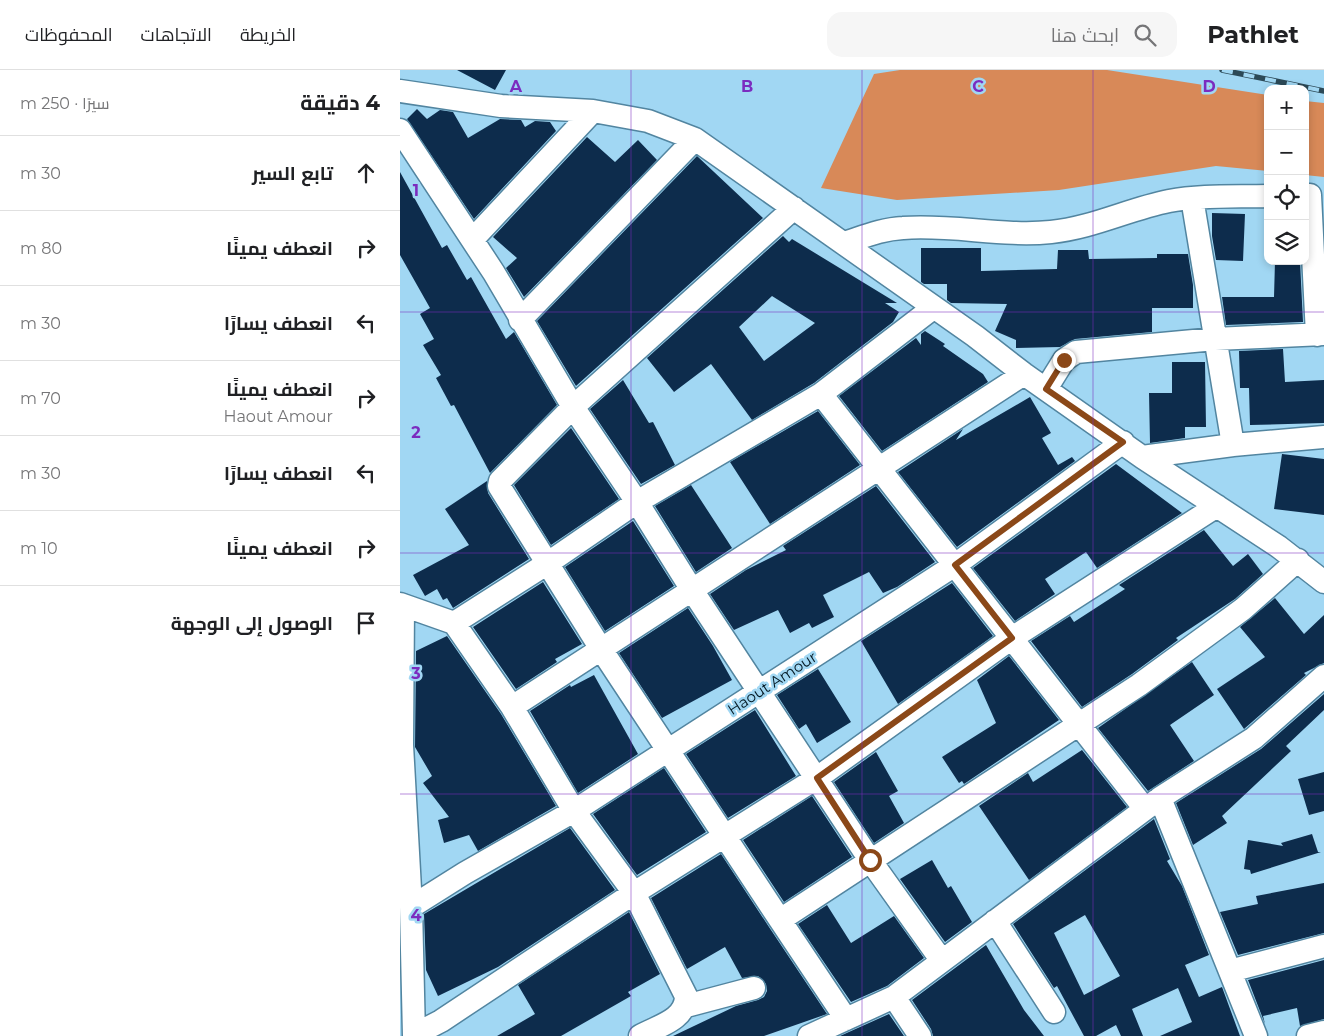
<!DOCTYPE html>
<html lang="ar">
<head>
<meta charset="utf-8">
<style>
  :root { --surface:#fff; --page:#f6f6f6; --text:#202124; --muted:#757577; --line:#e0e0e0 }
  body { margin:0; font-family:Montserrat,Cairo,sans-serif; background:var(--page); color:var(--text); direction:rtl }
  .controls { position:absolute; right:15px; top:15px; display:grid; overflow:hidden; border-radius:10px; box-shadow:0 2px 8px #0003 }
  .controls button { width:45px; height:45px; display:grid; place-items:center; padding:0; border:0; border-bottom:1px solid var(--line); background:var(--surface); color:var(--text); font:25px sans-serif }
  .stop { position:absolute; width:15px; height:15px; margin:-11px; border:4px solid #8b4818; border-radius:50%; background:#fff }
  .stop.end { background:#8b4818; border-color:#fff; box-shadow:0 1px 5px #0008 }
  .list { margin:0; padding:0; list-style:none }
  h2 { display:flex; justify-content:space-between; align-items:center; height:65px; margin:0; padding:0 20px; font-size:21px }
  h2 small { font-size:16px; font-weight:400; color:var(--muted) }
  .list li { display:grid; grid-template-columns:32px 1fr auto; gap:15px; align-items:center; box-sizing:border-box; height:75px; padding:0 20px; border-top:1px solid var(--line) }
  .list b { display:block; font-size:19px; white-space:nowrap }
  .list p { margin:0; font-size:16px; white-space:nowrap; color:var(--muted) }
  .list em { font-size:16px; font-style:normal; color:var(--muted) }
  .icon { flex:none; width:28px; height:28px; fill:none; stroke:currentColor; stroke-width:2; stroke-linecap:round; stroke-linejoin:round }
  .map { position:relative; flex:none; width:924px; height:966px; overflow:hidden; direction:ltr }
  header { display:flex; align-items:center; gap:30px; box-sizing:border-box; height:70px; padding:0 25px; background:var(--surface); border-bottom:1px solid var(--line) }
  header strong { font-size:24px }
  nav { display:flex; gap:28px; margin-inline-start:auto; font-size:18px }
  .search { width:350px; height:45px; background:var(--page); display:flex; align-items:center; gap:12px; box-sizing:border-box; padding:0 18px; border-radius:15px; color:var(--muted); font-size:19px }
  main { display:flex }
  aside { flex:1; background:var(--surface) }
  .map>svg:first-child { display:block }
</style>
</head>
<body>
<header>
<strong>Pathlet</strong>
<div class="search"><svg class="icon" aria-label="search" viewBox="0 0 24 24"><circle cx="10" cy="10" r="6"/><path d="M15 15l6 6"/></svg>ابحث هنا</div>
<nav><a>الخريطة</a><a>الاتجاهات</a><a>المحفوظات</a></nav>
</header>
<main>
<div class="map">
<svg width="924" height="966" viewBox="0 0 924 966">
  <rect width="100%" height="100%" fill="#a1d7f3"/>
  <path fill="#d88958" d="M500 0H707L868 25V101L816 96 659 120 497 130 421 118 474 4Z
    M905 31 924 33V107L905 105Z"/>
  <path fill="#0d2c4c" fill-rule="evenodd" d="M57 0H106L95 20Z
    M17 39 27 49 40 40 53 42 68 68 100 49 121 50 125 57 135 51 150 52 156 61 74 149 7 49Z
    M187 67 215 92 238 70 257 90 124 227 106 198 117 188 93 167Z
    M297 86 363 148 176 316 137 251Z
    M0 102 42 178 47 175 67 210 71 207 106 269 114 262 157 335 90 403 54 335 51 336 36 308 41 305 23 275 34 269 20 244 30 238 0 185Z
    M812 143 845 144 843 191 816 190 812 166Z
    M383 166 389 172 392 169 497 233H485L499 242 493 252 414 313 352 350 311 294 274 322 247 288ZM372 226 415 253 364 291 339 257Z
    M521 178H581V201L657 199 658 180H688L689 189 757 188V184H788L793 215V238H752V262L675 269 660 277 616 278V270L595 261 607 234 551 233 547 230V214H524L521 212Z
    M875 191H900L903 252 826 255 822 227H874Z
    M525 261 545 274 543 276 583 304 588 312 482 381 439 326 516 268 521 275V264Z
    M883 279 885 312 924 310V353L850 355 849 318H840L839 281Z
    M772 292H805L806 357H785V368L750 373 749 323H772Z
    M223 310 249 353 253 352 275 395 241 414 190 339Z
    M630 327 651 363 642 368 658 395 672 387 675 391 557 477 498 402 563 359 556 370Z
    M418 341 460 395 370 454 330 392Z
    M171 358 219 429 151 475 114 415Z
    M882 384 924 389V445L874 439Z
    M716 394 782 443 697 498 686 482 645 509 655 524 615 551 573 498Z
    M87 411 88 423 129 489 53 538 47 528 43 530 37 519 25 526 13 505 69 475 45 439Z
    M291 415 332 478 296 502 255 436Z
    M476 416 535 492 497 517 483 523 469 502 423 525 434 547 412 558 409 553 390 563 378 540 334 560 310 524 346 500 386 480 383 476Z
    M233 451 274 516 205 561 165 497Z
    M804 460 833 496 848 484 863 504 835 529 776 568 778 570 732 604 682 637 631 571 670 546 674 552 725 519 719 515Z
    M143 512 182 574 155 589 157 592 116 619 73 557Z
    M552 513 593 566 498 634 461 571Z
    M875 528 904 564 924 545V593L904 603 906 605 844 659 817 619 865 587 840 557Z
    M288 538 313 576 332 610 262 648 219 583Z
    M47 566 101 644 156 736 78 781 69 765 44 773 38 750 49 747 23 713 32 706 15 677 16 581Z
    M609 586 659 650 564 714 562 711 559 713 542 687 596 653 577 610Z
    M792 592 814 625 770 655 794 691 748 721 698 658Z
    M418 599 451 652 417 673 406 654 399 659 377 625Z
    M194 605 238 684 178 723 130 641 170 615 171 617Z
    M924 624V640L886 676 891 681 822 746 827 753 793 775 776 733 861 679Z
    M355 640 396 706 328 748 286 684Z
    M682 680 727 737 629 810 579 736 628 703 633 712Z
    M476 682 498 721 489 726 504 753 474 773 434 712Z
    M264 698 306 762 237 805 193 744Z
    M924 702V741L909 745 898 709Z
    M412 726 452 787 384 832 343 770Z
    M754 749 770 789 767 791 782 816 809 885 785 895 799 927 822 917 840 966H760L792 952 778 918 732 939 743 966H721L716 955 696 966H684L657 916 654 918 613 854ZM685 845 720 906 684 925 654 863Z
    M170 758 215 820 98 897 38 926 26 900 24 844Z
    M912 764 918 782H921L851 804 850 800 844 799 848 770 883 776 881 773Z
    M321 784 369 857 427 944 364 966H273L336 936 358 930 364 927 367 921 366 914 358 906 342 908 325 877 287 899 251 828Z
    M532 790 548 818 551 816 572 852 545 872 500 809Z
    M924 813V863L838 885 820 842 858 834 856 826Z
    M427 835 451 873 494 846 524 888 487 916 451 932 398 854Z
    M229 842 260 904 228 922 231 926 161 966H97L135 944 118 915Z
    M586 875 624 940 644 966H533L531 959 512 930Z
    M924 890V949L900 956 897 938 863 946 865 954 848 910Z
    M489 944 504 966H440Z"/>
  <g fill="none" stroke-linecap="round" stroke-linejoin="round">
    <defs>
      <path id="minor" d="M0 21 101 36 193 41 248 51 295 69 575 266 624 304 742 387 879 477 924 512
        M0 60 94 203 173 337 237 432 292 520 470 790 542 891
        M910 125 917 265
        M792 128 833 375
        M394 138 173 337 100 411 99 416 201 579 380 850 739 615 843 539 898 490
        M73 169 193 41
        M444 173C463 167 482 159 503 158 552 154 602 167 651 162 692 158 729 139 769 131 802 125 835 127 868 126
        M120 250 295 69
        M646 319 664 290 676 282 815 269 924 264
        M421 324 745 739
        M742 387 833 375 924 367
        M0 534 54 553 148 493 237 432 421 324 533 238
        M54 553 112 637 174 741 234 823 286 926C286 950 258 956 240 966
        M112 637 624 304
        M0 675H2L3 535
        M2 675 11 837 14 966
        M760 728 856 966
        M11 837 65 803 174 741 555 495 723 372
        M380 850 446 949
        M595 851 654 942
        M830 901 924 876
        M494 927 520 966
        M286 936 354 918
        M14 965 41 951 234 823 417 708 612 568 817 436
        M409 966 494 927 760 728 854 668 924 606
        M908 966 924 962"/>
    </defs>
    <use href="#minor" stroke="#5285a0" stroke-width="25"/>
    <use href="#minor" stroke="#fff" stroke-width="22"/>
    <defs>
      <path id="rail" d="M822 0 924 21"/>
    </defs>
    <use href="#rail" stroke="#2c4957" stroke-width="5.5"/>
    <use href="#rail" stroke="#a1d7f3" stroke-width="4" stroke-dasharray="11" stroke-linecap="butt"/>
  </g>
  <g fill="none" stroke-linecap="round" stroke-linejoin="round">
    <path stroke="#8b4818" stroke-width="6" d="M470 790 417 708 612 568 555 495 723 372 646 319 664 290"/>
  </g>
  <path fill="none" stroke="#7b2cbf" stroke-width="1" stroke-opacity="0.55" d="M231 0V966M462 0V966M693 0V966M0 242H924M0 483H924M0 724H924"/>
  <g text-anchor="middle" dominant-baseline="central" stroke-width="5" stroke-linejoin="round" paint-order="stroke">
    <g font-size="15" fill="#021620" stroke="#a1d7f3">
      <text transform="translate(372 613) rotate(-33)">Haout Amour</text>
    </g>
  </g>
  <g font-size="16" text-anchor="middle" font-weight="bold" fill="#7b2cbf" stroke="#a1d7f3" stroke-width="5" stroke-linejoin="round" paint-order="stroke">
    <text x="116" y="22">A</text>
    <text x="347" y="22">B</text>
    <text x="578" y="22">C</text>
    <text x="809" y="22">D</text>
    <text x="16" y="126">1</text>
    <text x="16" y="368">2</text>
    <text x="16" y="609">3</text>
    <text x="16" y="851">4</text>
  </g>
</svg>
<div class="controls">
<button>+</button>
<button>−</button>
<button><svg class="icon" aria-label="locate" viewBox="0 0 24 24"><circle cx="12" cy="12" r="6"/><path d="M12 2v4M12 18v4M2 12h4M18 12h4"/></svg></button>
<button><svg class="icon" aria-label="layers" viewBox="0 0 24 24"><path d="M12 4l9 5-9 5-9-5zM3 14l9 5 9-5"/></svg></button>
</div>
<div class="stop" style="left:470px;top:790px"></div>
<div class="stop end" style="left:664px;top:290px"></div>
</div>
<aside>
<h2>4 دقيقة<small>سيرًا · 250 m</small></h2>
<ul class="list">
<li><svg class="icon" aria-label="ahead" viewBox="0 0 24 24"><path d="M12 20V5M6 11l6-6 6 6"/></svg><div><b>تابع السير</b></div><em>30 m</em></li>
<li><svg class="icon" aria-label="right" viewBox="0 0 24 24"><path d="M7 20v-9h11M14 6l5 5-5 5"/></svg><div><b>انعطف يمينًا</b></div><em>80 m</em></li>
<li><svg class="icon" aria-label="left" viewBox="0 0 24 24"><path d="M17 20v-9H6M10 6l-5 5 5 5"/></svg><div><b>انعطف يسارًا</b></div><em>30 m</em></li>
<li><svg class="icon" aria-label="right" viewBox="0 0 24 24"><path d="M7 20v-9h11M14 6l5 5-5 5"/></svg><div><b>انعطف يمينًا</b><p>Haout Amour</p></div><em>70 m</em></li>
<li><svg class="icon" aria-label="left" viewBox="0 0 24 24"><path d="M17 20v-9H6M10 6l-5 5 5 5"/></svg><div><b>انعطف يسارًا</b></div><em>30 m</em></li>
<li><svg class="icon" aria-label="right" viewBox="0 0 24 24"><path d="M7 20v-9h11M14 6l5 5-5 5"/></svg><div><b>انعطف يمينًا</b></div><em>10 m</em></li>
<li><svg class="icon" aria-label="arrive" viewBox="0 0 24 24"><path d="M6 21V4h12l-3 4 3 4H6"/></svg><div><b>الوصول إلى الوجهة</b></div></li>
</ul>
</aside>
</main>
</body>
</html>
